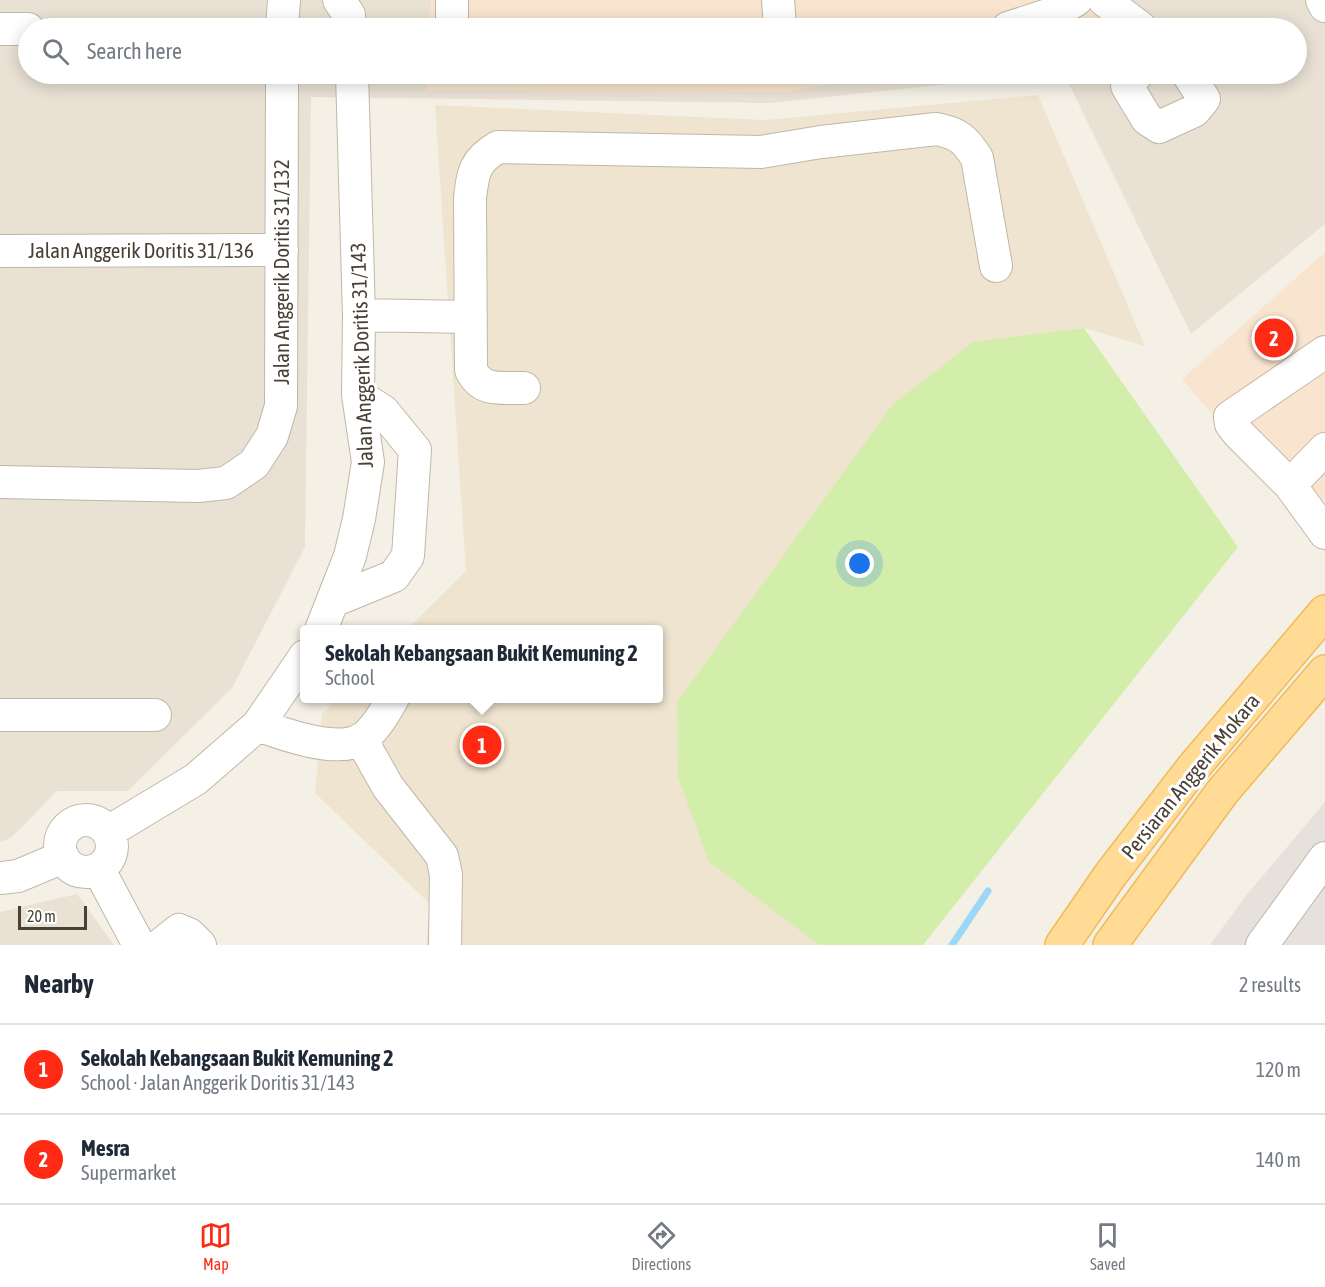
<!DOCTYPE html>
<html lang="en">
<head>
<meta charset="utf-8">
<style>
  :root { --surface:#fff; --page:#f2f2f3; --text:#1f2937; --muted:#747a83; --line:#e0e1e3; --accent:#ff2a13 }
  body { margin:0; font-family:"Asap Condensed",sans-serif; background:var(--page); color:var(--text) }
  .scale { position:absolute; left:18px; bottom:15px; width:69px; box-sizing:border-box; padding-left:6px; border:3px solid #494035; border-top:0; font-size:16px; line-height:21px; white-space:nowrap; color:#494035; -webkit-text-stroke:4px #fff; paint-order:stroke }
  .you { position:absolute; left:860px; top:564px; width:21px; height:21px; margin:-15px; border:4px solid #fff; border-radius:50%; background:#1a73e8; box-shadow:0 0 0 9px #1a73e833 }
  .badge { display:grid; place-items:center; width:39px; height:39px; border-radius:50%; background:var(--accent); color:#fff; font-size:20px; font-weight:700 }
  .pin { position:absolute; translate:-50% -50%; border:3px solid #fff; box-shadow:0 2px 6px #0006 }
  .popup { position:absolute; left:300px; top:625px; width:363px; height:78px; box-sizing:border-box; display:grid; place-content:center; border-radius:6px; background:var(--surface); filter:drop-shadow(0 2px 4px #0005); font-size:20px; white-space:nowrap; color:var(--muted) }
  .popup b { font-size:22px; color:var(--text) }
  .popup::after { content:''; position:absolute; left:50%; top:100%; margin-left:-12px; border:12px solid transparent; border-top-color:var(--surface) }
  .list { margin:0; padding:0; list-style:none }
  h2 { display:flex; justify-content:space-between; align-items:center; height:78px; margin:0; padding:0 24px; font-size:26px }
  h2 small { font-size:20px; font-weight:400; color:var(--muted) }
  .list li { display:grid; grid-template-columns:39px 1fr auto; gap:18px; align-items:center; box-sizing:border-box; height:90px; padding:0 24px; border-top:2px solid var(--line) }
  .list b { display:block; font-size:22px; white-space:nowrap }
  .list p { margin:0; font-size:20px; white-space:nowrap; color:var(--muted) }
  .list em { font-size:20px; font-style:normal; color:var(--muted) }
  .icon { flex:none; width:33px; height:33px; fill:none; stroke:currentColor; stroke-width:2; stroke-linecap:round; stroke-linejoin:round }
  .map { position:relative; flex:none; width:1325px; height:945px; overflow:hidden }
  .search { position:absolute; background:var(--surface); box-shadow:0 3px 15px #0003; left:18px; right:18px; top:18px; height:66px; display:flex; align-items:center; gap:15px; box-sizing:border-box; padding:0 21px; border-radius:33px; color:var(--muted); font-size:22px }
  .sheet { height:258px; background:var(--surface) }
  nav { display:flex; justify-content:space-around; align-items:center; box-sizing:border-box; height:84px; border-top:2px solid var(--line); background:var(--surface); font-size:16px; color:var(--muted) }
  nav a { display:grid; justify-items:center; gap:3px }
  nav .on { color:var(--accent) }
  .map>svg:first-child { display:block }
</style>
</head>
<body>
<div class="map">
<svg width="1325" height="945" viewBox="0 0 1325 945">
  <rect width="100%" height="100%" fill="#f5f0e6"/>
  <path fill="#e9e1d4" d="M0 0H1325V224L1191 334 1064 74H1296V28H28V74H1041L770 103 311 97 305 547 232 688 128 791H57L11 838 0 842Z
    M77 894 114 945H0V912Z"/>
  <path fill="#f9e5cf" d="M431 0H1111L1087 28H429Z
    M427 74H884L788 92 426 90Z
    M1325 252V499L1303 522 1182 379Z"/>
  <path fill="#e7e1db" d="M1325 802V945H1210L1244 898Z"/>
  <path fill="#efe4cf" d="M1038 95 1145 346 1084 328 973 343 893 404 709 862 819 945H426L430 904 315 793 322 714 337 699 659 698V630L407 629 466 571 435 105 766 120Z"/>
  <path fill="#d3edab" d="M1084 328 1238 547 923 945H819L709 862 678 777 677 702 893 404 973 342Z"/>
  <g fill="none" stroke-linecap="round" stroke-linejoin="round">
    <path stroke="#9cd7f8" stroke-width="7" d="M952 945 988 891"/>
    <defs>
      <path id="minor" d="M339 0 349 15 350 28
        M778 0 780 28
        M1104 0 1141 28
        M1322 0 1325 6
        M282 28 284 0
        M452 28V0
        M1008 28 1054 13 1076 0
        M0 29H28
        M1137 74 1127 86 1147 119 1159 127 1194 111 1204 99 1188 74
        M0 251 282 250
        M359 315 471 317
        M1325 352 1230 417 1231 424 1238 433 1290 485 1325 533
        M524 388C501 387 482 393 471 370L470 198C473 173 474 161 498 147L761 152 821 142 936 129C958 133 965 139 977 158L996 266
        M0 482 198 486 226 483 254 464 272 436 281 406 282 74
        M1290 485 1325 449
        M333 601 394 576 408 556 415 450 383 411 358 395
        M321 630 350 556 359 519 368 462 358 395 359 315 352 74
        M0 715H155
        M258 725C282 734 338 754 362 739 374 731 386 711 393 698
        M361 739 388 787 442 856 446 875 445 945
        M60 846a26 26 0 1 1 52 0a26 26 0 1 1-52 0Z
        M108 832 196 779 258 725 305 656
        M99 870 139 945
        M0 878 18 876 63 857
        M160 945 179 930 189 934 200 945
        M1262 945 1325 858"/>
      <path id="major" d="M1062 945 1111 874 1192 769 1325 612
        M1110 945 1223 791 1325 672"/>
    </defs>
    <use href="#minor" stroke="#c1b7a8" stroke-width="34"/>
    <use href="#major" stroke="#f0bb59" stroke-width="36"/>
    <use href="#minor" stroke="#fff" stroke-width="32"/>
    <use href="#major" stroke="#ffdb95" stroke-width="33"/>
  </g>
  <g text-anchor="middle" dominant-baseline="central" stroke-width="6" stroke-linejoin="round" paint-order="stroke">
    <g font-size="21" fill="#494035" stroke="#fff">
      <text x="141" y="250">Jalan Anggerik Doritis 31/136</text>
      <text transform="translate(281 272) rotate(-90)">Jalan Anggerik Doritis 31/132</text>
      <text transform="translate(361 355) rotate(-92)">Jalan Anggerik Doritis 31/143</text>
      <text transform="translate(1190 776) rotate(-51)">Persiaran Anggerik Mokara</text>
    </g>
  </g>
</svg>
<div class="scale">20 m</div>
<div class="you"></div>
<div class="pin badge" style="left:482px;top:745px">1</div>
<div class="popup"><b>Sekolah Kebangsaan Bukit Kemuning 2</b>School</div>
<div class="pin badge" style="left:1274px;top:338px">2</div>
<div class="search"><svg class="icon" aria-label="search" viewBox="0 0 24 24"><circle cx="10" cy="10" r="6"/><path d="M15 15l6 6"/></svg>Search here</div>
</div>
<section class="sheet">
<h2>Nearby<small>2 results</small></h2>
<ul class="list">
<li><span class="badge">1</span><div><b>Sekolah Kebangsaan Bukit Kemuning 2</b><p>School · Jalan Anggerik Doritis 31/143</p></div><em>120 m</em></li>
<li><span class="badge">2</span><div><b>Mesra</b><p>Supermarket</p></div><em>140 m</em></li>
</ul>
</section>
<nav>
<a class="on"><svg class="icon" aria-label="map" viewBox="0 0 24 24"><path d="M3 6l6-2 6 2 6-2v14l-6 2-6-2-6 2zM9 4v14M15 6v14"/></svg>Map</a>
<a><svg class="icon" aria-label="directions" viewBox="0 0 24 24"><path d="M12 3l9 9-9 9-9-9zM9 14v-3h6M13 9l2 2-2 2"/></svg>Directions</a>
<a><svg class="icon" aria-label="saved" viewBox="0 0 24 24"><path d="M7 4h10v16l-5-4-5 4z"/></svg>Saved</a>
</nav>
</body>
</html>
